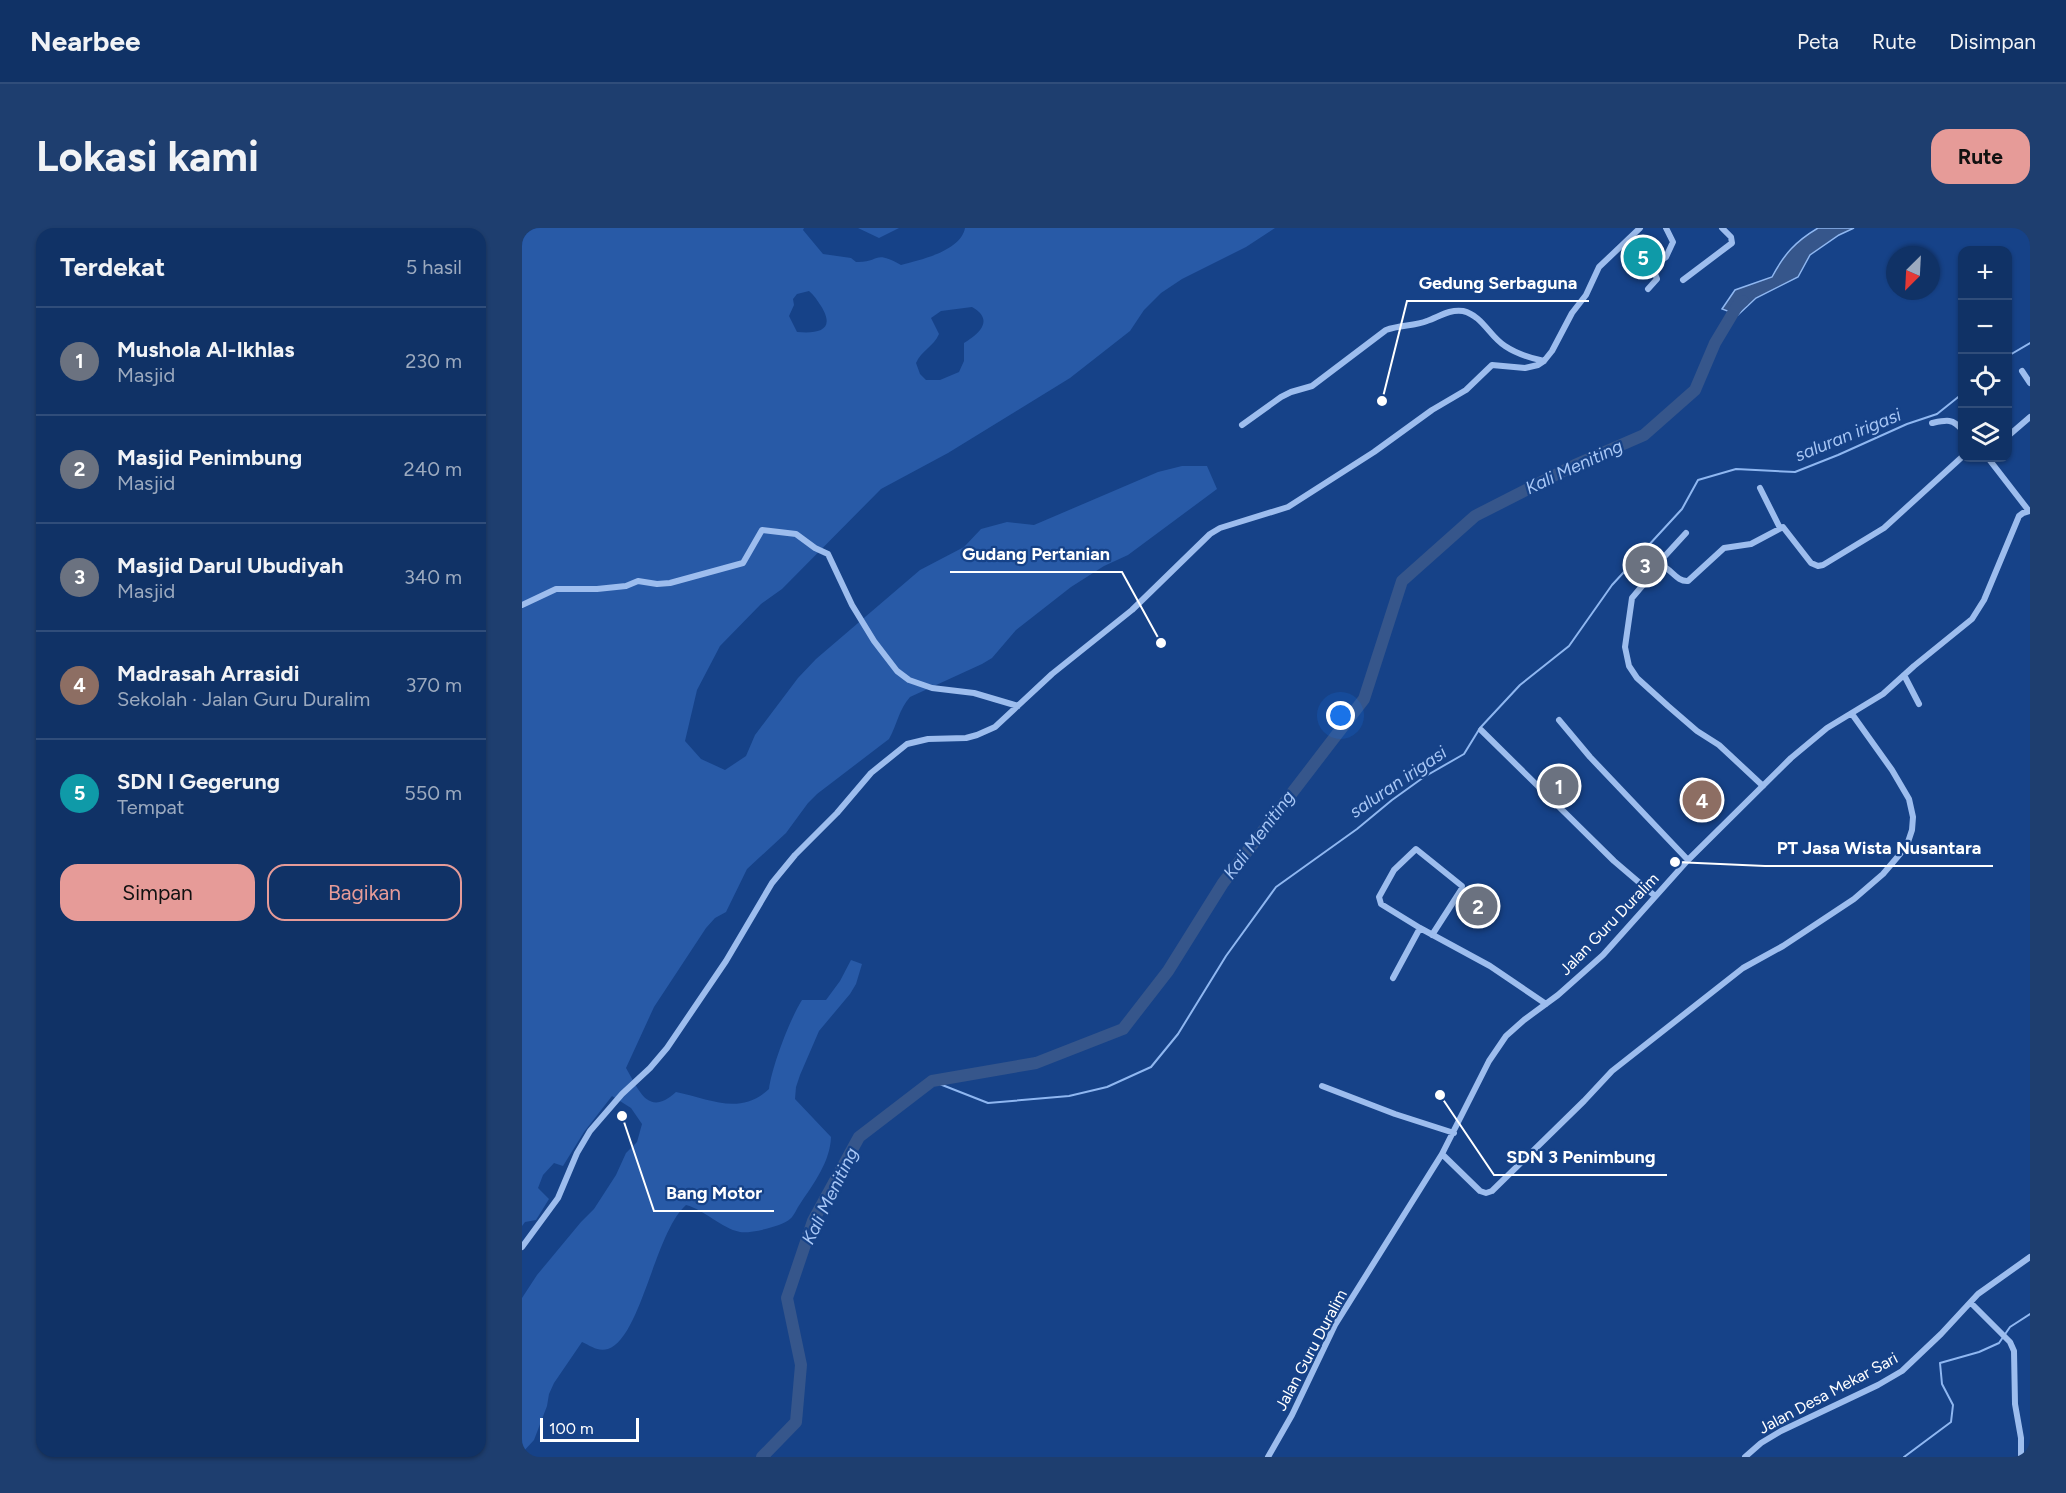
<!DOCTYPE html>
<html lang="id">
<head>
<meta charset="utf-8">
<style>
  :root { --surface:#103266; --page:#1e3e6f; --text:#f1f3f6; --muted:#9caabf; --line:#304d7a; --accent:#e69b98 }
  body { margin:0; font-family:Figtree,sans-serif; background:var(--page); color:var(--text) }
  .controls { position:absolute; right:18px; top:18px; display:grid; overflow:hidden; border-radius:12px; box-shadow:0 2px 4px #0004 }
  .controls button { width:54px; height:54px; display:grid; place-items:center; padding:0; border:0; border-bottom:2px solid var(--line); background:var(--surface); color:var(--text); font:30px sans-serif }
  .compass { position:absolute; left:1364px; top:18px; width:54px; height:54px; border-radius:50%; background:var(--surface); box-shadow:0 2px 4px #0004; rotate:204deg }
  .scale { position:absolute; left:18px; bottom:15px; width:99px; box-sizing:border-box; padding-left:6px; border:3px solid #fff; border-top:0; font-size:16px; line-height:21px; white-space:nowrap; color:#fff; -webkit-text-stroke:4px #164288; paint-order:stroke }
  .you { position:absolute; left:819px; top:488px; width:21px; height:21px; margin:-15px; border:4px solid #fff; border-radius:50%; background:#1a73e8; box-shadow:0 0 0 9px #1a73e833 }
  .badge { display:grid; place-items:center; width:39px; height:39px; border-radius:50%; background:var(--accent); color:#fff; font-size:20px; font-weight:700 }
  .pin { position:absolute; translate:-50% -50%; border:3px solid #fff; box-shadow:0 2px 6px #0006 }
  .list { margin:0; padding:0; list-style:none }
  h2 { display:flex; justify-content:space-between; align-items:center; height:78px; margin:0; padding:0 24px; font-size:26px }
  h2 small { font-size:20px; font-weight:400; color:var(--muted) }
  .list li { display:grid; grid-template-columns:39px 1fr auto; gap:18px; align-items:center; box-sizing:border-box; height:108px; padding:0 24px; border-top:2px solid var(--line) }
  .list b { display:block; font-size:22px; white-space:nowrap }
  .list p { margin:0; font-size:20px; white-space:nowrap; color:var(--muted) }
  .list em { font-size:20px; font-style:normal; color:var(--muted) }
  .actions { display:flex; gap:12px; padding:18px 24px }
  .actions a { flex:1; padding:14px 0; border:2px solid var(--accent); border-radius:18px; text-align:center; font-size:21px; color:var(--accent) }
  .actions .main { background:var(--accent); color:#111 }
  .icon { flex:none; width:33px; height:33px; fill:none; stroke:currentColor; stroke-width:2; stroke-linecap:round; stroke-linejoin:round }
  .map { position:relative; flex:none; width:1508px; height:1229px; overflow:hidden; border-radius:18px }
  header { display:flex; align-items:center; gap:36px; box-sizing:border-box; height:84px; padding:0 30px; background:var(--surface); border-bottom:2px solid var(--line) }
  header strong { font-size:28px }
  nav { display:flex; gap:33px; margin-inline-start:auto; font-size:21px }
  .intro { display:flex; align-items:center; justify-content:space-between; box-sizing:border-box; height:144px; padding:0 36px }
  h1 { margin:0; font-size:42px }
  .button { padding:15px 27px; border-radius:18px; background:var(--accent); color:#111; font-size:21px; font-weight:700 }
  main { display:flex; gap:36px; padding:0 36px }
  aside { flex:1; background:var(--surface); border-radius:18px; box-shadow:0 2px 4px #0004 }
  .map>svg:first-child { display:block }
</style>
</head>
<body>
<header>
<strong>Nearbee</strong>
<nav><a>Peta</a><a>Rute</a><a>Disimpan</a></nav>
</header>
<div class="intro"><h1>Lokasi kami</h1><a class="button">Rute</a></div>
<main>
<aside>
<h2>Terdekat<small>5 hasil</small></h2>
<ul class="list">
<li><span class="badge" style="background:#6b7280">1</span><div><b>Mushola Al-Ikhlas</b><p>Masjid</p></div><em>230 m</em></li>
<li><span class="badge" style="background:#6b7280">2</span><div><b>Masjid Penimbung</b><p>Masjid</p></div><em>240 m</em></li>
<li><span class="badge" style="background:#6b7280">3</span><div><b>Masjid Darul Ubudiyah</b><p>Masjid</p></div><em>340 m</em></li>
<li><span class="badge" style="background:#8d6e63">4</span><div><b>Madrasah Arrasidi</b><p>Sekolah · Jalan Guru Duralim</p></div><em>370 m</em></li>
<li><span class="badge" style="background:#0f9aa8">5</span><div><b>SDN I Gegerung</b><p>Tempat</p></div><em>550 m</em></li>
</ul>
<div class="actions"><a class="main">Simpan</a><a>Bagikan</a></div>
</aside>
<div class="map">
<svg width="1508" height="1229" viewBox="0 0 1508 1229">
  <rect width="100%" height="100%" fill="#164288"/>
  <path fill="#285aa7" fill-rule="evenodd" d="M0 0H282L281 2 301 26 329 30 334 34C358 35 351 21 379 37 398 32 439 23 443 0H753L724 19 660 51 639 65 622 82 608 103 548 150 426 225 359 261 260 361 239 376 198 418 175 462 163 513 179 531 203 542 224 528 233 507 276 450 294 431 398 342 442 319 459 301 485 294 512 297 636 244 660 238H685L695 261 606 327 582 338 549 359 494 402 470 430 460 436 388 469C377 481 375 497 367 511L295 566 286 575 264 605 225 641 204 684 193 690 184 700 132 779 104 840C117 862 126 890 154 864 188 871 218 888 247 861 250 838 268 791 280 772H304L318 753 329 732 340 736 334 756 328 766 297 803 278 847 274 859 273 871 309 909C308 934 292 955 278 976 275 980 272 988 268 991 261 998 228 1006 218 1004 199 1000 183 982 164 977 133 1004 119 1110 86 1121 76 1124 69 1118 60 1114L32 1155 27 1166 25 1178 12 1212 0 1225V1070L15 1047 59 994 72 981 94 947 104 925 115 914 120 896 109 880 90 868 62 904 41 938 32 935 21 947 16 960 27 971 14 992 3 994 0 998ZM287 63C292 67 295 72 299 78 314 102 297 106 275 104L267 88 272 77 271 71 275 66ZM450 79C473 92 457 106 442 115V133L437 144 418 152H404L398 146 394 135C399 123 412 118 417 106L409 90 419 83Z
    M336 0H377L357 10Z"/>
  <path fill="#36568b" stroke="#8fb7f1" stroke-width="1.5" d="M1296 0H1332L1317 7 1288 27 1276 49 1234 70 1216 87 1200 81 1213 62 1250 49C1262 26 1274 13 1296 0Z"/>
  <g fill="none" stroke-linecap="round" stroke-linejoin="round">
    <path stroke="#8fb7f1" stroke-width="2" d="M1486 128 1508 115
      M410 853 466 875 547 868 585 859 629 839 656 806 704 728 754 659 835 601 870 572 902 549 942 526 958 500 998 457 1047 418 1090 357 1160 281 1176 252 1214 241 1273 244 1316 227 1385 196 1415 186 1440 166
      M1382 1229 1429 1194 1431 1177 1420 1156 1418 1135 1457 1124 1477 1115 1488 1099 1508 1086"/>
    <path stroke="#36568b" stroke-width="12" d="M240 1229 274 1194 279 1137 265 1070 291 993 337 909 410 853 514 835 601 801 646 743 701 655 842 471 880 353 953 288 1053 237 1122 207 1173 162 1193 115 1217 75 1221 73"/>
    <path stroke="#9dbdee" stroke-width="6" d="M1161 52 1210 15 1209 9 1200 0
      M1126 61 1135 51 1130 39 1144 29 1151 14 1144 0
      M1500 143 1508 155
      M1410 195C1424 192 1431 190 1440 202
      M720 197 759 169 769 164 790 158 864 102C878 97 893 98 905 93 917 89 927 81 941 83 961 88 967 108 983 118 995 126 1008 130 1022 133
      M1486 208 1508 189
      M1466 230 1507 283
      M1238 260 1258 300
      M1138 337 1142 329 1164 305
      M0 377 34 361H75L104 358 116 353 135 356 148 355 221 335 240 302 274 306 293 320 306 326 330 377 352 413 375 443 387 452 410 460 452 465 496 478
      M1382 447 1397 476
      M1037 492 1068 529 1166 632
      M959 502 1092 633 1133 668
      M1241 558 1197 517 1175 503 1146 478 1115 450 1107 438 1103 419 1110 370 1137 338C1149 338 1153 354 1166 353L1202 320 1229 316 1261 299 1289 335 1296 338 1301 337 1362 300 1440 229
      M910 707 939 662 940 658 894 621 872 642 857 669 859 676 898 700 968 738 1024 776
      M871 750 898 700
      M800 858 873 886 932 905
      M920 926 958 963 964 965 970 963 1062 873 1090 843 1221 740 1261 718 1332 671 1361 646 1378 626 1386 614 1390 602 1391 589 1387 571 1370 542 1330 486
      M0 1019 36 970 55 925 68 903 100 866 128 840 145 820 204 733 250 655 273 627 315 585 349 545 385 516 406 511 444 510 455 507 473 499 530 446 610 382 688 306 698 300 766 279 852 224 910 182 944 162 970 137 1003 140 1016 137 1022 133 1030 123 1050 85 1064 67 1077 39 1118 0
      M1449 1075 1488 1114 1492 1123 1493 1176 1499 1210V1229
      M746 1229 770 1187 813 1097 920 926 967 833 984 808 1002 792 1036 767 1081 727 1166 632 1269 530 1305 500 1361 466 1392 438 1450 391 1462 372 1497 288 1501 285 1508 283
      M1223 1229 1239 1215 1259 1203 1356 1157 1380 1143 1419 1106 1456 1066 1508 1029"/>
  </g>
  <g text-anchor="middle" dominant-baseline="central" stroke-width="4.5" stroke-linejoin="round" paint-order="stroke">
    <g font-size="16" fill="#fff" stroke="#164288">
      <text transform="translate(1087 696) rotate(-46)">Jalan Guru Duralim</text>
      <text transform="translate(789 1122) rotate(-62)">Jalan Guru Duralim</text>
      <text transform="translate(1306 1165) rotate(-28)">Jalan Desa Mekar Sari</text>
    </g>
    <g font-size="18" font-style="italic" fill="#a8c7f6" stroke="#164288">
      <text transform="translate(1326 207) rotate(-22)">saluran irigasi</text>
      <text transform="translate(1052 239) rotate(-25)">Kali Meniting</text>
      <text transform="translate(876 554) rotate(-34)">saluran irigasi</text>
      <text transform="translate(737 607) rotate(-53)">Kali Meniting</text>
      <text transform="translate(308 968) rotate(-64)">Kali Meniting</text>
    </g>
  </g>
  <path fill="none" stroke="#fff" stroke-width="2" d="M860 173L885 73H1067M639 415L600 344H428M1153 634L1243 638H1471M918 867L972 947H1145M100 888L132 983H252"/>
  <g fill="#fff" stroke="#164288" stroke-width="2">
    <circle cx="860" cy="173" r="6"/>
    <circle cx="639" cy="415" r="6"/>
    <circle cx="1153" cy="634" r="6"/>
    <circle cx="918" cy="867" r="6"/>
    <circle cx="100" cy="888" r="6"/>
  </g>
  <g font-size="18" text-anchor="middle" font-weight="bold" fill="#fff" stroke="#164288" stroke-width="4.5" stroke-linejoin="round" paint-order="stroke">
    <text x="976" y="61">Gedung Serbaguna</text>
    <text x="514" y="332">Gudang Pertanian</text>
    <text x="1357" y="626">PT Jasa Wista Nusantara</text>
    <text x="1059" y="935">SDN 3 Penimbung</text>
    <text x="192" y="971">Bang Motor</text>
  </g>
</svg>
<div class="controls">
<button>+</button>
<button>−</button>
<button><svg class="icon" aria-label="locate" viewBox="0 0 24 24"><circle cx="12" cy="12" r="6"/><path d="M12 2v4M12 18v4M2 12h4M18 12h4"/></svg></button>
<button><svg class="icon" aria-label="layers" viewBox="0 0 24 24"><path d="M12 4l9 5-9 5-9-5zM3 14l9 5 9-5"/></svg></button>
</div>
<svg class="compass" viewBox="-18 -18 36 36"><path d="M0-13l5 13h-10z" fill="#e53935"/><path d="M0 13l5-13h-10z" fill="#9caabf"/></svg>
<div class="scale">100 m</div>
<div class="you"></div>
<div class="pin badge" style="left:1037px;top:558px;background:#6b7280">1</div>
<div class="pin badge" style="left:956px;top:678px;background:#6b7280">2</div>
<div class="pin badge" style="left:1123px;top:337px;background:#6b7280">3</div>
<div class="pin badge" style="left:1180px;top:572px;background:#8d6e63">4</div>
<div class="pin badge" style="left:1121px;top:29px;background:#0f9aa8">5</div>
</div>
</main>
</body>
</html>
